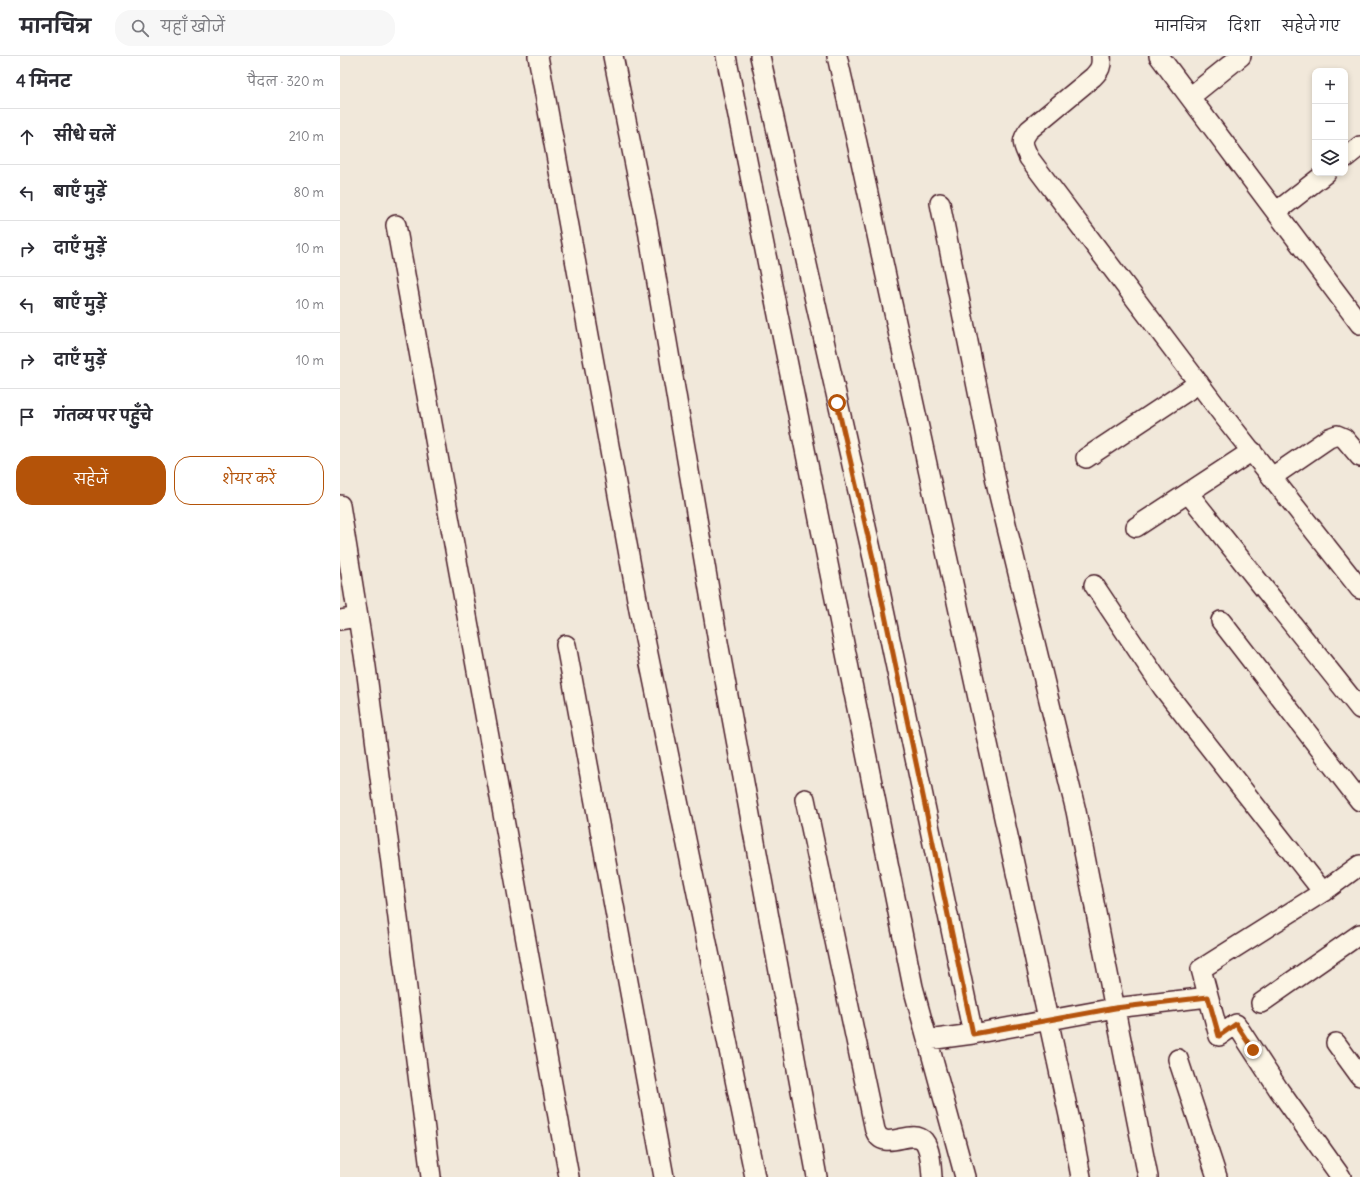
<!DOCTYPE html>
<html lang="hi">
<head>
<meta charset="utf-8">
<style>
  :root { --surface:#fff; --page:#f7f7f7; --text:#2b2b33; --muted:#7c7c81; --line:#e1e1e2; --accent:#b45309 }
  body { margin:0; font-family:Delius,"Playpen Sans Deva",sans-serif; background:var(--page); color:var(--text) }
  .controls { position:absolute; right:12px; top:12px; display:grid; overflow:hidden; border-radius:8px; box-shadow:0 2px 6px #0003 }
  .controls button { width:36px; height:36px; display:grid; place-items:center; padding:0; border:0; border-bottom:1px solid var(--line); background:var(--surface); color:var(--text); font:20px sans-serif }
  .stop { position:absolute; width:12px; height:12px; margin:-9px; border:3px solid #b45309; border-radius:50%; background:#fff }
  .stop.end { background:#b45309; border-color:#fff; box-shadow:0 1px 4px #0008 }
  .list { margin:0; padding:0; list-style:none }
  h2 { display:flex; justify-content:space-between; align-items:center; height:52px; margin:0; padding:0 16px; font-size:17px }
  h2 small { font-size:13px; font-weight:400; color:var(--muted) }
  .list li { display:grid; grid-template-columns:26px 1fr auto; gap:12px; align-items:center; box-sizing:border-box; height:56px; padding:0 16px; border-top:1px solid var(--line) }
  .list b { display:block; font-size:15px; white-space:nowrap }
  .list em { font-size:13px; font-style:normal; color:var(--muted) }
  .actions { display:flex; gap:8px; padding:12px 16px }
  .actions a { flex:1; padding:9px 0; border:1px solid var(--accent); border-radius:16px; text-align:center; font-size:14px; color:var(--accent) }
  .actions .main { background:var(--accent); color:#fff }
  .icon { flex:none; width:22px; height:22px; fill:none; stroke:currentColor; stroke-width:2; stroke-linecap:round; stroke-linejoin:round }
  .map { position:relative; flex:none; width:1020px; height:1121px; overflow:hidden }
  header { display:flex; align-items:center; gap:24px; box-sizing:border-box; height:56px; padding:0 20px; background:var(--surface); border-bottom:1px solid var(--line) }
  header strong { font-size:19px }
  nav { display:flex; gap:22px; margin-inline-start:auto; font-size:14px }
  .search { width:280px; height:36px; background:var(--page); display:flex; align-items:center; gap:10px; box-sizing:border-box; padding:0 14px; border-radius:16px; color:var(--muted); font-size:15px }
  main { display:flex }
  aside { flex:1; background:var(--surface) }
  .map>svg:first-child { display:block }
</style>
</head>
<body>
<header>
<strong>मानचित्र</strong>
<div class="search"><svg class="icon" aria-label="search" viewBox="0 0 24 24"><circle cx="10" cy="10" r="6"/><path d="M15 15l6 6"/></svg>यहाँ खोजें</div>
<nav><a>मानचित्र</a><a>दिशा</a><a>सहेजे गए</a></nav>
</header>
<main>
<aside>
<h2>4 मिनट<small>पैदल · 320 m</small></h2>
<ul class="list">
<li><svg class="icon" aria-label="ahead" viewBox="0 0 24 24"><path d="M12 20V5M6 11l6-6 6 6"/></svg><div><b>सीधे चलें</b></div><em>210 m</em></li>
<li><svg class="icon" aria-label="left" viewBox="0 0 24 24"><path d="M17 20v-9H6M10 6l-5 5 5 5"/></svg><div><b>बाएँ मुड़ें</b></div><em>80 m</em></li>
<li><svg class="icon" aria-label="right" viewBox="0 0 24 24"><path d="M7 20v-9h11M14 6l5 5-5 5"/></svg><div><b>दाएँ मुड़ें</b></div><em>10 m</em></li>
<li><svg class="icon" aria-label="left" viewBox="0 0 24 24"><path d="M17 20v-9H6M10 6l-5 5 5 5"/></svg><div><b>बाएँ मुड़ें</b></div><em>10 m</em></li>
<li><svg class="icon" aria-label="right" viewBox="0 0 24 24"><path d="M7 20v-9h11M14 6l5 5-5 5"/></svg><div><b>दाएँ मुड़ें</b></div><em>10 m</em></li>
<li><svg class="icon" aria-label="arrive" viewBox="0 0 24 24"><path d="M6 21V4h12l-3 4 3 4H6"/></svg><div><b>गंतव्य पर पहुँचे</b></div></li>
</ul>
<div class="actions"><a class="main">सहेजें</a><a>शेयर करें</a></div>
</aside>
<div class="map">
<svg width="1020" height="1121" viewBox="0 0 1020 1121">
  <rect width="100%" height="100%" fill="#f1e8da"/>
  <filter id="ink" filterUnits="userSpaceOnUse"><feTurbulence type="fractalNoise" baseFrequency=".025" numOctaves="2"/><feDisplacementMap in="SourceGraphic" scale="8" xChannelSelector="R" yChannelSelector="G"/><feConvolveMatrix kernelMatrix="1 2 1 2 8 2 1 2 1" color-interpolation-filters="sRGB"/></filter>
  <g filter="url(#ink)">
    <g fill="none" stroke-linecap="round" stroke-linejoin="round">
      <defs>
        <path id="street" d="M198 0 299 554 415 1121
          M273 0 307 168 378 586 477 1121
          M386 0 573 931 625 1121
          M420 0 533 502 633 978
          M497 0 517 87 733 1078 741 1121
          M761 0C762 10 760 14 753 21L689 74C680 86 683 88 689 102L882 358 1020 533
          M819 0 1020 268
          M850 41 901 0
          M1005 102 1020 90
          M600 147 658 435 736 755 808 1121
          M936 156 986 117
          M56 169 229 1121
          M746 402 859 327
          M932 421 989 382 997 379 1004 382 1020 401
          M848 437 1020 653
          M0 449 26 611 91 1121
          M796 471 912 395
          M754 529 823 632 983 836
          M0 564 17 561
          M881 565 1020 745
          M226 589 324 1121
          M465 743 535 1074C543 1098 572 1071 584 1085 591 1094 591 1110 592 1121
          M921 947 1020 878
          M588 984 633 978 775 952 868 941
          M996 987 1020 1020
          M838 1003 877 1121
          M1001 1121 939 1034 896 968 879 980 861 913 983 836 1020 809"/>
      </defs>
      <use href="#street" stroke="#4a1f2b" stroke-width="22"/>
      <use href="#street" stroke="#fcf5e5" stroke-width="19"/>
    </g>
  </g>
  <g fill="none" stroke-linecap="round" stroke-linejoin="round" filter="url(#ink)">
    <path stroke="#b45309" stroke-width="5" d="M497 347 533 502 633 978 775 952 868 941 879 980 896 968 913 994"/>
  </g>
</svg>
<div class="controls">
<button>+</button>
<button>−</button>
<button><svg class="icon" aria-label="layers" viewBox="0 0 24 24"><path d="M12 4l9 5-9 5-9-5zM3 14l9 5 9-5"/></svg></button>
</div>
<div class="stop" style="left:497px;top:347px"></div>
<div class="stop end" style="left:913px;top:994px"></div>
</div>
</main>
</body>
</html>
